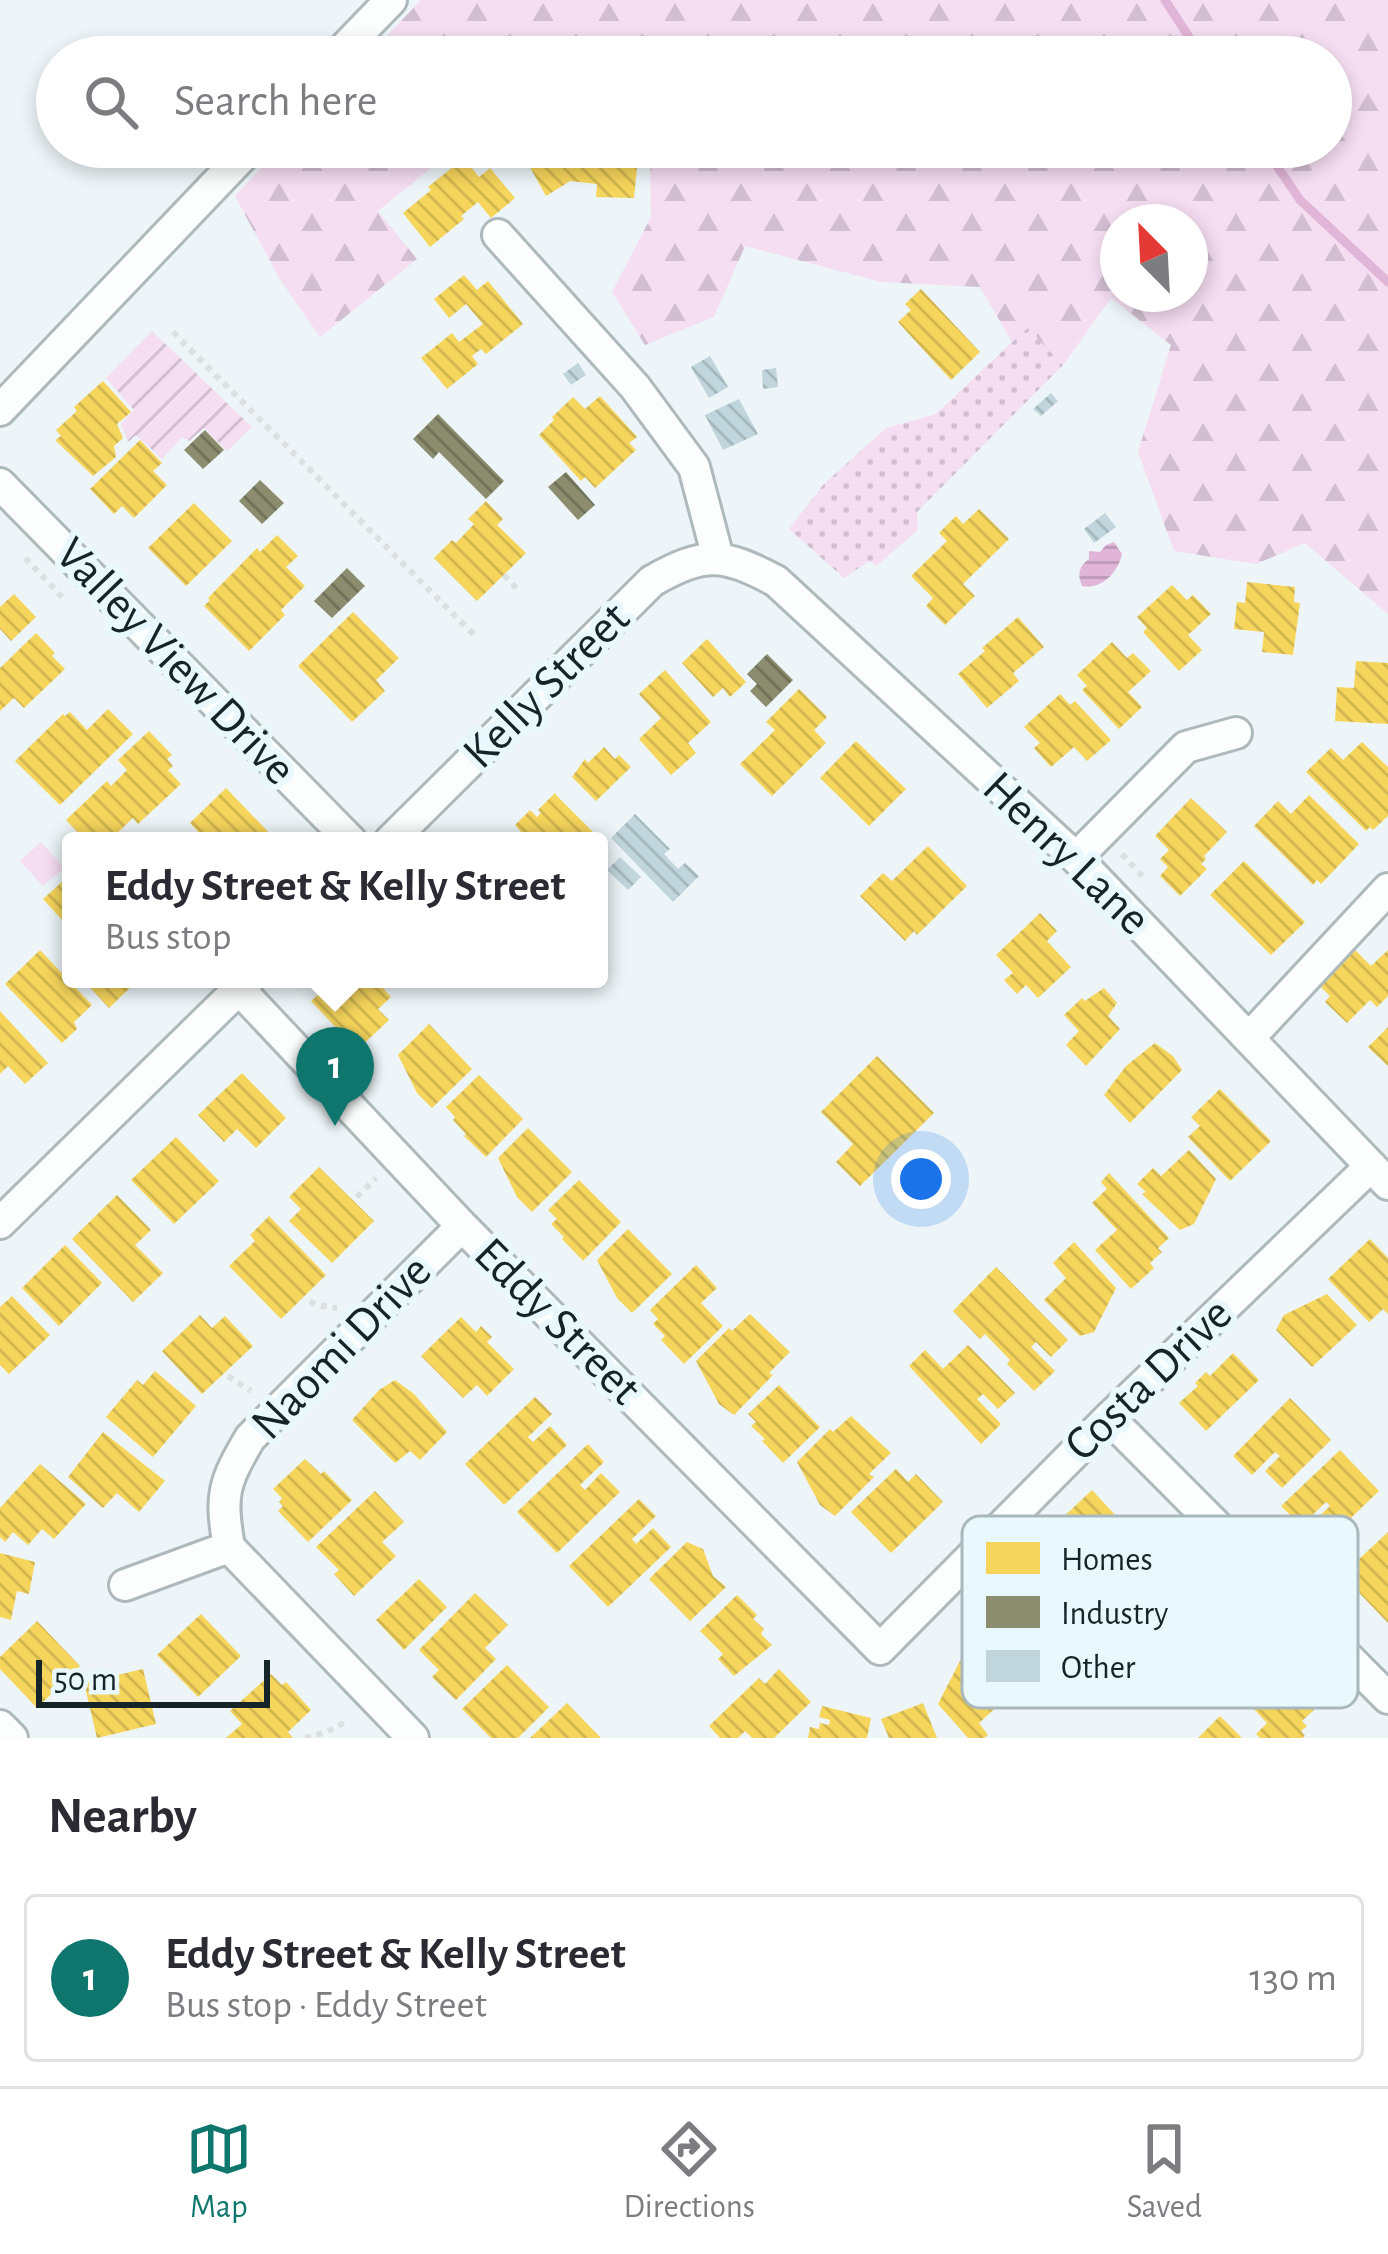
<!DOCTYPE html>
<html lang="en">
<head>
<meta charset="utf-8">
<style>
  :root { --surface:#fff; --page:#f2f2f3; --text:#2b2b33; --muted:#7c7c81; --line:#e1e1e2; --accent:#0f766e }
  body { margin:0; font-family:"Alegreya Sans",sans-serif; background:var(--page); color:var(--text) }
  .compass { position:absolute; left:1100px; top:204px; width:108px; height:108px; border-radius:50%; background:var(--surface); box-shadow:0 6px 18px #0003; rotate:336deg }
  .scale { position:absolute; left:36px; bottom:30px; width:234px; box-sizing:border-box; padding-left:12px; border:6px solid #142428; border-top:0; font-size:33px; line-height:42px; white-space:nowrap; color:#142428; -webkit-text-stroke:9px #e8f8fd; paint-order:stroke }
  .you { position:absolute; left:921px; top:1179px; width:42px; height:42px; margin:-30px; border:9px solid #fff; border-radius:50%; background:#1a73e8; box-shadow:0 0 0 18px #1a73e833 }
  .badge { display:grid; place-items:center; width:78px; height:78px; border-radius:50%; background:var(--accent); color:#fff; font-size:39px; font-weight:700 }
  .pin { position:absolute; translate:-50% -99px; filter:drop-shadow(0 3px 6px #0008) }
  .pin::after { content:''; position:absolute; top:63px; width:42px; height:36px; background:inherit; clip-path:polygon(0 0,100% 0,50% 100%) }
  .popup { position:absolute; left:62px; top:832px; width:546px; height:156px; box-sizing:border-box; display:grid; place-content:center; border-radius:12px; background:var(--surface); filter:drop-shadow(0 3px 9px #0005); font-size:39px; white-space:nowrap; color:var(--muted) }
  .popup b { font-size:45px; color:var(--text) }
  .popup::after { content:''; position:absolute; left:50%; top:100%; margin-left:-24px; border:24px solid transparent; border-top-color:var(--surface) }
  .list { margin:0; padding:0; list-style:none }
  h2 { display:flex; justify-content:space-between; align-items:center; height:156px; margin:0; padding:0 48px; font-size:51px }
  h2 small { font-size:39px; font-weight:400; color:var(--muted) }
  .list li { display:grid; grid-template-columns:78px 1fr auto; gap:36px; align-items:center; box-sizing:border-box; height:168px; margin:0 24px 24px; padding:0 24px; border:3px solid var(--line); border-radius:12px }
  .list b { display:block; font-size:45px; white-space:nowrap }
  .list p { margin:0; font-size:39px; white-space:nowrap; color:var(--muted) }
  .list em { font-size:39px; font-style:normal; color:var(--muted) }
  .icon { flex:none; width:66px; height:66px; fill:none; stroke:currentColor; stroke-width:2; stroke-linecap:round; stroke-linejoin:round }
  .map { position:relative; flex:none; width:1388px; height:1738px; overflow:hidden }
  .search { position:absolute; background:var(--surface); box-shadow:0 6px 18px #0003; left:36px; right:36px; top:36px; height:132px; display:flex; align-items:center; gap:30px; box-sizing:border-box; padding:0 42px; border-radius:66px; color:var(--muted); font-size:45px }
  .sheet { height:348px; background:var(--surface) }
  nav { display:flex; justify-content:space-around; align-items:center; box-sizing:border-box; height:168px; border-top:3px solid var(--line); background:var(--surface); font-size:33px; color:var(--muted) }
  nav a { display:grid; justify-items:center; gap:6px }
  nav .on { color:var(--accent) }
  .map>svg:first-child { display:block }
</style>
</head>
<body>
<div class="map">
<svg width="1388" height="1738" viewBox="0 0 1388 1738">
  <defs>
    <pattern id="grass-dots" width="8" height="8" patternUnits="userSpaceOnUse" patternTransform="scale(3)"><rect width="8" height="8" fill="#f5ddf2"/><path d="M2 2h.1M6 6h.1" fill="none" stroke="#d1bed0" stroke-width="1.8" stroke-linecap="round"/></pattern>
    <pattern id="forest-firs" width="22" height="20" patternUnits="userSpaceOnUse" patternTransform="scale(3)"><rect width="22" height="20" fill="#f5ddf2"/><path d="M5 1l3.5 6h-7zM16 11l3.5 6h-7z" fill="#d1bed0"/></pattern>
    <pattern id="garden-furrows" width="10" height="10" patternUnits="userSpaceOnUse" patternTransform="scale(3)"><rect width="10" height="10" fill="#f5ddf2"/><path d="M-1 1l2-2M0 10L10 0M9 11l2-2" fill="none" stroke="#d1bed0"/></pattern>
    <pattern id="water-rules" width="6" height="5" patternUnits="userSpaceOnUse" patternTransform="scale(3)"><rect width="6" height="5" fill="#e0b5d7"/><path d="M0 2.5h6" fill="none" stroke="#bf9cb9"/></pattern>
    <pattern id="homes-back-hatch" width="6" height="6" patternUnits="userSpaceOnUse" patternTransform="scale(3)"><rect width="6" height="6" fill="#f6d55c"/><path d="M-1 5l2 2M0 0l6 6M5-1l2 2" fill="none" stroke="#d2b750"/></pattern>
    <pattern id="industry-back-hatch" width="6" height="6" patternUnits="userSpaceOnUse" patternTransform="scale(3)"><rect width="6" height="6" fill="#8c8c6e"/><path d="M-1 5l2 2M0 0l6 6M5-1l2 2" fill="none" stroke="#71725a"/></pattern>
    <pattern id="building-back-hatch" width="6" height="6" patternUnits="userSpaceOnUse" patternTransform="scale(3)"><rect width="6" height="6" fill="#c0d6dc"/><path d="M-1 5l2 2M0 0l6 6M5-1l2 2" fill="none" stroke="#a4b8bd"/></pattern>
  </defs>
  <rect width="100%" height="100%" fill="#edf5f8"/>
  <path fill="url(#grass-dots)" d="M1028 327 1063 365 917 512 918 530 876 566 869 561 844 578 789 529 823 485 886 428 936 414Z"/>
  <path fill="url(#forest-firs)" fill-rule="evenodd" d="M421 0H1388V614L1305 543 1256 564 1174 551 1138 452 1171 345 1111 298 1063 365 1028 328 1012 342 980 287 881 282 745 246 714 317 645 345 612 292 651 217 650 147H1331V57H367ZM1118 222H1190V294H1118Z
    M281 147H457L378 211 417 259 320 337 279 278 235 196Z"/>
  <path fill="url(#garden-furrows)" d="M152 331 252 427 227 451 204 428 189 441 182 437 162 459 136 435 128 442 121 424 134 410 106 378Z"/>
  <path fill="#f5ddf2" d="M41 842 64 868 43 886 20 861Z"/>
  <path fill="url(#water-rules)" d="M1114 542 1122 554C1118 572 1102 590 1082 586 1077 574 1079 566 1089 559V551L1100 552 1106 545Z"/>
  <path fill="url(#homes-back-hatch)" d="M533 147H639L634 198 596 197 597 184 570 181 546 196 522 153Z
    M464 158 479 177 490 168 515 198 491 218 478 202 461 216 464 219 430 247 403 213 431 190 428 187Z
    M464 275 477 290 488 281 523 324 486 354 481 349 472 356 478 364 447 389 421 358 452 333 459 342 483 324 466 304 449 318 434 299Z
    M921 289 980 352 951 380 898 322 911 310 905 304Z
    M103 381 131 412 117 424 123 438 114 446 116 457 93 476 55 440 61 436 56 430 77 411 74 407Z
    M600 396 637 437 629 443 636 450 595 488 585 477 581 481 539 435 554 420 552 417 573 397 585 409Z
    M140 440 162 463 153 471 167 485 134 518 122 506 114 514 90 489Z
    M486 501 503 519 497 525 526 553 477 601 434 558 452 540 456 543 474 524 468 519Z
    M194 503 232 541 186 586 148 548Z
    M979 509 1009 539 963 584 975 596 945 625 926 606 933 598 911 576 947 541 939 533 956 516 963 524Z
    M277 535 298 556 286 567 305 586 281 610 285 615 249 651 204 606 210 600 208 598 257 548 260 552Z
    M1247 582 1295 587 1294 602 1300 603 1293 655 1262 652 1264 632 1234 629 1237 602 1245 603Z
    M1172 585 1187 600 1193 595 1211 614 1188 635 1202 650 1179 671 1143 632 1147 628 1137 617Z
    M14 594 36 617 11 641 0 629V607Z
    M353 612 399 658 376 680 385 691 352 722 298 666Z
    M1018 617 1044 647 1013 673 1019 681 987 708 958 674 985 651 982 648Z
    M36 633 55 653 52 656 65 669 24 708 14 698 0 711V668Z
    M707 639 746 682 730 697 723 688 713 697 682 663Z
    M1112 642 1127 658 1133 653 1151 671 1128 692 1142 707 1119 729 1082 690 1087 686 1077 675Z
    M1356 661 1388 663V724L1335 721 1337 687 1354 688Z
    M665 670 711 722 688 743 696 753 671 775 639 739 661 718 639 694Z
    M799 689 827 717 814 730 826 743 772 796 740 764 775 730 766 722Z
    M1060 694 1070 705 1075 701 1111 740 1087 761 1074 747 1051 767 1034 748 1040 743 1024 727Z
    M108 709 133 734 60 805 15 761 63 714 65 716 70 712 87 730Z
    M149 731 172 755 167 759 173 766 168 770 181 784 138 824 133 818 109 841H86L66 820 107 781 111 786 127 770 118 760Z
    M856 741 906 789 869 826 820 778Z
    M1362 742 1388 767V816L1373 830 1370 827 1366 831 1306 772 1331 748 1343 760Z
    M604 747 615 759 619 755 631 767 596 801 572 777 585 759 588 763Z
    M226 788 277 841H207L190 823Z
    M555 793 556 795 602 841H513L521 832 515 825 530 810 537 817 541 813 538 810Z
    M1309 795 1359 844 1321 884 1317 880 1313 885 1254 826 1278 801 1291 814Z
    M1191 798 1227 832 1204 856 1206 859 1201 864 1207 869 1180 896 1160 876 1168 867 1160 859 1169 850 1155 836Z
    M928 846 967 886 917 935 914 931 905 941 860 896 883 873 892 881Z
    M1244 861 1305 922 1271 955 1210 895Z
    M71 874V930L43 899Z
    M1040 913 1057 931 1047 941 1071 967 1038 998 1026 985 1017 994 1004 980 1013 973 996 955Z
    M1348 943 1371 966 1388 950V996L1377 1007 1370 1000 1347 1023 1325 1002 1330 996 1320 986 1333 974 1328 969Z
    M40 950 92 1005 74 1022 77 1029 62 1043 5 984Z
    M82 979H128L134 984 109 1008Z
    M336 979H375L391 997 378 1009 389 1020 357 1050 311 1001Z
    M1104 988 1117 1003 1108 1016 1120 1029 1086 1066 1066 1045 1079 1031 1064 1015 1082 998 1085 1001Z
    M0 1011 48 1063 25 1084 8 1066 0 1074Z
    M429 1024 472 1069 432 1108 417 1093 398 1055Z
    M1388 1027V1066L1368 1047Z
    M1155 1043 1173 1056 1182 1070 1130 1123 1104 1095 1126 1066Z
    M877 1056 934 1113 860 1186 836 1162 853 1144 821 1112Z
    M242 1073 286 1118 256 1148 237 1129 224 1142 198 1115Z
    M479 1075 523 1119 486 1157 464 1136 466 1134 453 1120 455 1117 446 1107Z
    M1220 1089 1271 1141 1230 1181 1188 1137 1200 1126 1191 1117Z
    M528 1128 572 1172 532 1212 517 1197 498 1158Z
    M176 1137 219 1181 174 1224 131 1180Z
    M1189 1150 1216 1179 1194 1224 1180 1230 1142 1194 1146 1192 1137 1184 1153 1168 1161 1176Z
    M319 1167 374 1221 332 1263 289 1221 301 1209 289 1197Z
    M1109 1173 1169 1238 1158 1248 1162 1252 1150 1263 1154 1268 1131 1289 1095 1250 1117 1230 1092 1203 1107 1189 1101 1182Z
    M579 1180 621 1222 583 1261 562 1239 564 1237 551 1224 557 1219 548 1210Z
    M117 1195 151 1230 135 1245 163 1273 133 1302 72 1239Z
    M269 1216 326 1275 281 1319 229 1266 255 1241 250 1235Z
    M628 1229 672 1274 632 1313 617 1298 597 1260Z
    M1370 1239 1388 1258V1314L1383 1309 1369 1322 1328 1279Z
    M1074 1242 1116 1288 1094 1332 1080 1336 1044 1300 1066 1278 1053 1263Z
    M65 1245 102 1283 59 1326 22 1288Z
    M696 1265 717 1288 701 1303 723 1326 684 1364 661 1340 665 1336 653 1324 658 1319 650 1310Z
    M996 1267 1068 1340 1051 1357 1036 1342 1031 1347 1055 1371 1034 1391 1007 1364 1010 1360 985 1334 980 1339 953 1311Z
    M1327 1294 1357 1325 1312 1367 1276 1330 1284 1315Z
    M12 1296 50 1335 9 1374 0 1365V1307Z
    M750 1314 790 1352 769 1373 773 1375 734 1415 719 1404 696 1361 729 1328 732 1331Z
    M200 1315 212 1328 225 1316 253 1346 202 1394 162 1351Z
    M461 1317 476 1332 481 1326 492 1337 487 1342 514 1369 487 1396 477 1385 463 1398 421 1356Z
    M968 1345 1015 1393 998 1409 983 1394 977 1399 1001 1424 981 1444 909 1366 925 1350 943 1369Z
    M1233 1353 1259 1380 1206 1431 1179 1403 1198 1386 1195 1383 1206 1372 1210 1376Z
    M155 1371 196 1406 153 1457 106 1417 137 1380 143 1385Z
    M395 1380 414 1394 447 1432 420 1460 410 1451 395 1463 352 1420 379 1390Z
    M779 1385 820 1427 783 1463 762 1441 765 1439 751 1426 756 1422 748 1414Z
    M535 1397 552 1414 528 1437 533 1442 550 1426 567 1445 504 1505 465 1464Z
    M1290 1398 1331 1440 1282 1488 1265 1471 1280 1456 1275 1452 1252 1475 1233 1456Z
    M851 1416 891 1453 869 1474 874 1477 835 1516 820 1505 797 1462 830 1429 833 1432Z
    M103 1432 165 1481 139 1512 117 1493 103 1508 68 1477Z
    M588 1444 604 1462 580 1485 585 1490 601 1473 620 1492 557 1553 517 1512Z
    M1340 1450 1379 1491 1332 1536 1315 1520 1330 1506 1326 1502 1301 1526 1281 1506Z
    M305 1459 321 1474 324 1471 352 1500 308 1542 278 1511 283 1506 279 1502 282 1498 273 1489Z
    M40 1464 86 1504 54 1539 42 1529 28 1545 13 1532 5 1542 0 1537V1508Z
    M896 1469 908 1482 916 1474 943 1502 891 1553 851 1512Z
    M1092 1490 1117 1517 1113 1522 1130 1540 1092 1577 1076 1560 1065 1570 1038 1541Z
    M375 1491 404 1522 382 1542 396 1556 354 1596 334 1574 339 1570 316 1547Z
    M639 1499 656 1516 632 1539 636 1544 653 1528 671 1547 608 1607 569 1566Z
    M1388 1532V1623L1342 1575Z
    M687 1542 703 1549 713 1576 726 1587 690 1621 649 1579Z
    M1140 1543 1160 1562 1135 1588 1141 1593 1156 1577 1175 1594 1127 1644 1110 1629 1101 1638 1076 1615 1086 1604 1084 1602Z
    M0 1553 35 1562 29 1594 17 1591 11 1620 0 1617Z
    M419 1579 447 1607 404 1650 376 1620Z
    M475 1593 508 1625 485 1648 496 1659 456 1700 432 1677 439 1670 419 1650Z
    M1026 1593 1074 1644 1033 1682 1004 1651 999 1655 975 1629 995 1610 1017 1634 1021 1630 1005 1613Z
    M1188 1593 1208 1612 1183 1638 1189 1644 1204 1627 1222 1644 1175 1695 1158 1679 1149 1689 1124 1666 1135 1655 1132 1652Z
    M737 1595 757 1615 753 1619 764 1629 761 1634 772 1645 734 1676 718 1659 723 1654 700 1631Z
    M201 1614 241 1656 198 1697 157 1655Z
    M37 1621 80 1666 37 1708 0 1669V1657Z
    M976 1654 1010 1695 979 1723 988 1735 984 1738H968L938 1704 960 1661Z
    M1266 1660 1314 1710 1302 1721 1307 1726 1301 1731 1305 1736 1302 1738H1260L1256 1734 1267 1723 1235 1689Z
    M507 1665 549 1707 518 1738H491L462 1709Z
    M143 1669 156 1724 97 1738 84 1683Z
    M779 1669 811 1702 774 1738H752L745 1731 738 1738H720L709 1726 759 1678 765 1684Z
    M271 1674 282 1685 286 1682 311 1710 288 1732 293 1738H226L242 1724 230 1711Z
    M567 1703 601 1738H530Z
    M923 1703 937 1738H889L881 1719Z
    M822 1706 871 1718 867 1738H808L810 1727 819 1729 820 1723 829 1725 830 1720 819 1717Z
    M1220 1716 1242 1738H1198Z"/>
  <path fill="url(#industry-back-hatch)" d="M438 414 504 481 486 499 439 452 433 459 413 439Z
    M205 430 224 450 203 469 184 450Z
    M566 472 595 505 578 520 548 487Z
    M260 480 284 503 262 524 239 501Z
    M347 568 365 586 332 618 314 601Z
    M767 654 793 680 766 707 750 691 757 684 747 674Z"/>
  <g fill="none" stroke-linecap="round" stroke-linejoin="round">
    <path stroke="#e0b5d7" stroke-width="9" d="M1165 0 1202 57
      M1264 147 1300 200 1388 282"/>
  </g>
  <path fill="url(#building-back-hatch)" d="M512 147H515L522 158 503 168 496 156Z
    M710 356 728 387 709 398 691 367Z
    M578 363 586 375 571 385 563 374Z
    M776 368 778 387 763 389 762 370Z
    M1051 393 1058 401 1041 416 1033 409Z
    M739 399 758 434 723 450 705 415Z
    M1105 513 1116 527 1094 543 1084 529Z
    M635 814 670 849 664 854 678 869 685 863 699 876 673 902 611 838Z
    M620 857 641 877 628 890 607 870Z"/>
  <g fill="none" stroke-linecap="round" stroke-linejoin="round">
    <defs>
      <path id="minor" d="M336 57 391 0
        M498 235 635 387 694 467 718 558
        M0 410 251 147
        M0 484 351 841
        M390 841 652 581C705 551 723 553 776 581L1076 858 1388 1184
        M1076 858 1186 747 1236 733
        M239 989 462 1226 880 1649 1109 1418 1371 1166
        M1249 1038 1388 889
        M0 1223 249 979
        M1109 1418 1388 1698
        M229 1547C220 1495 223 1484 250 1438L462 1226
        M229 1547 413 1738
        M125 1585 229 1547
        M0 1726 12 1738"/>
    </defs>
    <use href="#minor" stroke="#aeb9bc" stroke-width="36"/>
    <path stroke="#dde0e0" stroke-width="6" stroke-dasharray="6 6" stroke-linecap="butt" d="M173 332 474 635
      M25 558 64 599
      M504 575 518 590
      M1122 854 1145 879
      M357 1197 376 1178
      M310 1301 316 1305 337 1308
      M228 1376 251 1391
      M305 1738 327 1732 349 1720"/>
    <use href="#minor" stroke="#fcfefe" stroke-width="30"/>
  </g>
  <g text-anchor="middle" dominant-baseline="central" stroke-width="12" stroke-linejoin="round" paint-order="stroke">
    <g font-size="48" fill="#142428" stroke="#e8f8fd">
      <text transform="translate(175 662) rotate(46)">Valley View Drive</text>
      <text transform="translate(547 686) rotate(-45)">Kelly Street</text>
      <text transform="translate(1066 854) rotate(44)">Henry Lane</text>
      <text transform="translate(557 1322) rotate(45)">Eddy Street</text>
      <text transform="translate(342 1348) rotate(-46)">Naomi Drive</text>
      <text transform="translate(1149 1380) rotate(-44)">Costa Drive</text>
    </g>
  </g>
  <rect x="962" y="1516" width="396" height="192" rx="18" fill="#e8f8fd" stroke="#a8b8bd" stroke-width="3"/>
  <rect x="986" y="1542" width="54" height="32" fill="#f6d55c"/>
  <rect x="986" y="1596" width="54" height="32" fill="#8c8c6e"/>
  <rect x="986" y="1650" width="54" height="32" fill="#c0d6dc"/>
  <g font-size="33" fill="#142428">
    <text x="1061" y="1570">Homes</text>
    <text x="1061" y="1624">Industry</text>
    <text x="1061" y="1678">Other</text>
  </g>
</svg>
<svg class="compass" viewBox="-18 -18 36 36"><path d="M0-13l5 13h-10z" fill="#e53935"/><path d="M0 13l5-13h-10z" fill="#7c7c81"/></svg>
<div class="scale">50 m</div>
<div class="you"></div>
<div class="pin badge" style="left:335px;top:1126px">1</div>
<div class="popup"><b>Eddy Street &amp; Kelly Street</b>Bus stop</div>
<div class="search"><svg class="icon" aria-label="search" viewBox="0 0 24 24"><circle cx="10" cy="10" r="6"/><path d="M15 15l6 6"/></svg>Search here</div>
</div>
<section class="sheet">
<h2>Nearby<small></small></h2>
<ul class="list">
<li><span class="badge">1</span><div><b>Eddy Street &amp; Kelly Street</b><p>Bus stop · Eddy Street</p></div><em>130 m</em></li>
</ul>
</section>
<nav>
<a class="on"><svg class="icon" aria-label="map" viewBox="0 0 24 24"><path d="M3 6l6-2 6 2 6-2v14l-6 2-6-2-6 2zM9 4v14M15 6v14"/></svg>Map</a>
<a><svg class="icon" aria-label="directions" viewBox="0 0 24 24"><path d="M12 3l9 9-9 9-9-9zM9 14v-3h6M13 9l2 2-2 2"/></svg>Directions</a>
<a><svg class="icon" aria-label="saved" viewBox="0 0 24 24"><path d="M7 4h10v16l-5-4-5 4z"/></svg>Saved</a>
</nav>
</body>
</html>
